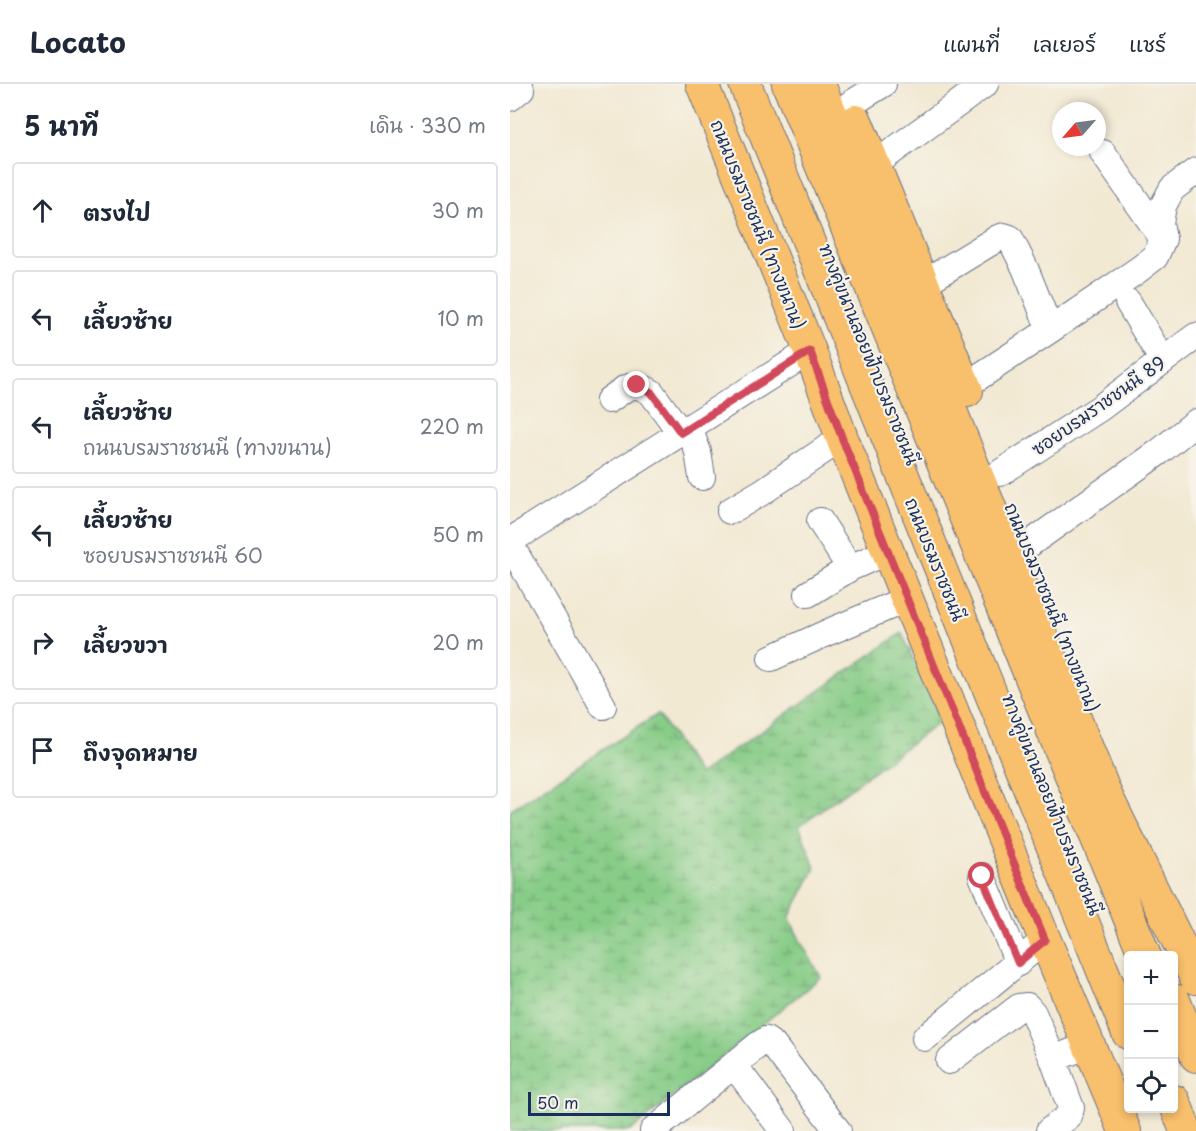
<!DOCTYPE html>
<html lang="th">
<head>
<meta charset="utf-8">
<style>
  :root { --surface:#fff; --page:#f6f6f7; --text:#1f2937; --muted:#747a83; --line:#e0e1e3 }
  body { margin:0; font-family:"Playpen Sans","Playpen Sans Thai",sans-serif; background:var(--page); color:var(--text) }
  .controls { position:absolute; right:18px; bottom:18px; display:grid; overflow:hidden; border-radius:6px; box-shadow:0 3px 9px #0003 }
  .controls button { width:54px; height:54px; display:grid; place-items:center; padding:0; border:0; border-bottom:2px solid var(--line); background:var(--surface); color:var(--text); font:30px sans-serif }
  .compass { position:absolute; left:542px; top:18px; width:54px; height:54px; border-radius:50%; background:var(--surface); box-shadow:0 3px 9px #0003; rotate:242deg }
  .scale { position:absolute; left:18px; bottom:15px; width:142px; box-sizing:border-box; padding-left:6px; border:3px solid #1b2f5e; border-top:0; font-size:16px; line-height:21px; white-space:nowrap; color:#1b2f5e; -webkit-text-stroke:4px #f7f3e8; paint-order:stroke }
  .stop { position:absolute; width:18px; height:18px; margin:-14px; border:4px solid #d1495b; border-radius:50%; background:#fff }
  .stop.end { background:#d1495b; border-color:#fff; box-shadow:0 2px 6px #0008 }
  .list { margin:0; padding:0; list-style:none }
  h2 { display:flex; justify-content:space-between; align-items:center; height:78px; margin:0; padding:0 24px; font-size:26px }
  h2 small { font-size:20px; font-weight:400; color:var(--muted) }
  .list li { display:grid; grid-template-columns:39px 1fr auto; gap:18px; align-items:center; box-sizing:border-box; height:96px; margin:0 12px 12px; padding:0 12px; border:2px solid var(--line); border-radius:6px }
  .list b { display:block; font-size:22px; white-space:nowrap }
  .list p { margin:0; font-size:20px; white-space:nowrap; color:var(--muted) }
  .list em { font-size:20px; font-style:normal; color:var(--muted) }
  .icon { flex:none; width:33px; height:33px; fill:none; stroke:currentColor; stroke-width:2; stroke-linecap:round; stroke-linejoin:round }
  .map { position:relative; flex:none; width:686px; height:1047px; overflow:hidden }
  header { display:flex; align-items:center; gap:36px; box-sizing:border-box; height:84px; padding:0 30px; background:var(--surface); border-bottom:2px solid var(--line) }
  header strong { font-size:28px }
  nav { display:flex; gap:33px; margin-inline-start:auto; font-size:21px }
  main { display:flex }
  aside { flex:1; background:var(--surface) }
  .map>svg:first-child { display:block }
</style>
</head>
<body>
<header>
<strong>Locato</strong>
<nav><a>แผนที่</a><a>เลเยอร์</a><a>แชร์</a></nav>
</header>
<main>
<aside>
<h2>5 นาที<small>เดิน · 330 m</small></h2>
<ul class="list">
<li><svg class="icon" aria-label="ahead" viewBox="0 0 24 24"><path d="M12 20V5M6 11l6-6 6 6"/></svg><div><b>ตรงไป</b></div><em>30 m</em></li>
<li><svg class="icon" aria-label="left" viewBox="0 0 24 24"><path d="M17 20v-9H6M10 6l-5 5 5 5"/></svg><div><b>เลี้ยวซ้าย</b></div><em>10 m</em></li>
<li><svg class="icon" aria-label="left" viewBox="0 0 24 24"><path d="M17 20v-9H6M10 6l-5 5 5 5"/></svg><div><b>เลี้ยวซ้าย</b><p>ถนนบรมราชชนนี (ทางขนาน)</p></div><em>220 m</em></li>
<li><svg class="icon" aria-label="left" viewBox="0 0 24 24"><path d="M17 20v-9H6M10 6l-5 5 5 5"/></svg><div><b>เลี้ยวซ้าย</b><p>ซอยบรมราชชนนี 60</p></div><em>50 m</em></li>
<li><svg class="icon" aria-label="right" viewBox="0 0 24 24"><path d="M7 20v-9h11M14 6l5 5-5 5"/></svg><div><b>เลี้ยวขวา</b></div><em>20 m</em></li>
<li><svg class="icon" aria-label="arrive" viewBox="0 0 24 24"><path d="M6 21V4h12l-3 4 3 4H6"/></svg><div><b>ถึงจุดหมาย</b></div></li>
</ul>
</aside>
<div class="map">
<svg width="686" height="1047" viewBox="0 0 686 1047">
  <defs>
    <pattern id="wetland-marsh" width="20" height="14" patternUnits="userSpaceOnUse" patternTransform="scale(1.5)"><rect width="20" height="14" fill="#87cc87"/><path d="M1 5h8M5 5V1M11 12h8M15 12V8" fill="none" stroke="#6ea672"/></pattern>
  </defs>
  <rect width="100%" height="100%" fill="#f7f3e8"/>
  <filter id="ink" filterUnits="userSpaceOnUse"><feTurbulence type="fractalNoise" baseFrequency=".0167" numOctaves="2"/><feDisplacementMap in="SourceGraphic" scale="12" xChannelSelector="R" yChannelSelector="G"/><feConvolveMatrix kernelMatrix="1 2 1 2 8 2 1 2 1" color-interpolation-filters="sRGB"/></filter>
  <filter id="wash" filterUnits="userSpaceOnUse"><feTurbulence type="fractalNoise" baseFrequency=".008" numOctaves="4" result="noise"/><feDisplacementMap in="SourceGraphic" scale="24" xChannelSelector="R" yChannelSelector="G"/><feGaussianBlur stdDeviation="1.35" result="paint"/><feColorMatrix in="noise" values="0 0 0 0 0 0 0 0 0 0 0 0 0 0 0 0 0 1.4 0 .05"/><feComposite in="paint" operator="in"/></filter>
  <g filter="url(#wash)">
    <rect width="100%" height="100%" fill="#f2e9d3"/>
    <path fill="url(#wetland-marsh)" stroke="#517e72" stroke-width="1.5" d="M392 549 431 637 289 742 305 784 279 834 292 860 311 893 120 1047H0V726L148 630 189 691Z"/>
  </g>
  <g filter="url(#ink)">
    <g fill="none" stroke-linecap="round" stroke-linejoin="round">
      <defs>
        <path id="minor" d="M0 14 11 5
          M339 21 373 0
          M593 69 653 155
          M365 80 475 0
          M414 199 488 154 494 152 500 154 515 184 540 246
          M618 218 653 277
          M455 302 540 246 628 186 645 173 653 155 650 139 653 122 662 105 686 87
          M99 316 116 304 127 301 141 308 171 349
          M179 344 188 368 192 393
          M490 389 590 324 686 252
          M220 427 252 408 332 354
          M310 437 340 484
          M0 457 300 267
          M0 460 93 622
          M518 461 649 368 686 338
          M298 510 340 484 378 467
          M261 574 321 547 397 515
          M472 792 508 879
          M415 954 535 856
          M439 977 509 923 517 922 523 929 543 975
          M224 981 273 1047
          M143 1047 248 961 256 956 263 961 328 1047
          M539 1047 559 1032 561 1024 543 975 579 961"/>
        <path id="major" d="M192 0 300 267 332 354 535 856 615 1047
          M235 0 567 823 618 949
          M278 0 635 872
          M309 0 596 711 686 894
          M346 37 457 307
          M664 916 686 972
          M664 1017 676 1047"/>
      </defs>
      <use href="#minor" stroke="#667087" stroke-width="28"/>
      <use href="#major" stroke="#667087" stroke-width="34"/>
      <use href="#minor" stroke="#fff" stroke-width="26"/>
      <use href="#major" stroke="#f8bf6c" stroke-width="32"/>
    </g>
  </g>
  <g fill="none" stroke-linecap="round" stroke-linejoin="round" filter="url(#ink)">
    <path stroke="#d1495b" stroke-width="8" d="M127 301 141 308 171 349 300 267 332 354 535 856 508 879 472 792"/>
  </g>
  <g text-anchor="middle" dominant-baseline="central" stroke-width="4.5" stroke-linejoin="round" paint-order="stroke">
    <g font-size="18" fill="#1b2f5e" stroke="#f7f3e8">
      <text transform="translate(249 140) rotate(68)">ถนนบรมราชชนนี (ทางขนาน)</text>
      <text transform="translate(360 270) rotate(68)">ทางคู่ขนานลอยฟ้าบรมราชชนนี</text>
      <text transform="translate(588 321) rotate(-35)">ซอยบรมราชชนนี 89</text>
      <text transform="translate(426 475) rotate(68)">ถนนบรมราชชนนี</text>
      <text transform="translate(543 523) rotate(68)">ถนนบรมราชชนนี (ทางขนาน)</text>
      <text transform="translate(543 720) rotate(68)">ทางคู่ขนานลอยฟ้าบรมราชชนนี</text>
    </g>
  </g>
</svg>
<div class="controls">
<button>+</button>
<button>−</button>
<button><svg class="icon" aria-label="locate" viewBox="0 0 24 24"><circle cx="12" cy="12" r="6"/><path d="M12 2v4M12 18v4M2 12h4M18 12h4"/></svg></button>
</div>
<svg class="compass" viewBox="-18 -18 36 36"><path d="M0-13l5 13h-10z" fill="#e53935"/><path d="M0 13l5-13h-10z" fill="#747a83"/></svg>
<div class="scale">50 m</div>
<div class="stop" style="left:472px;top:792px"></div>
<div class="stop end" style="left:127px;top:301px"></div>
</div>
</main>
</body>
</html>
